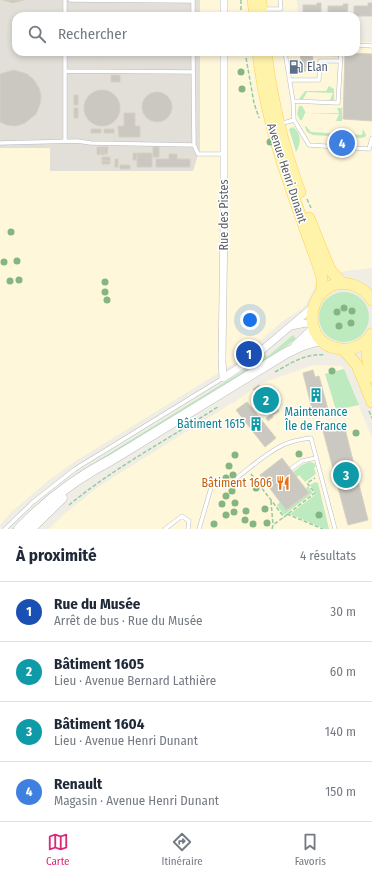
<!DOCTYPE html>
<html lang="fr">
<head>
<meta charset="utf-8">
<style>
  :root { --surface:#fff; --page:#f6f6f7; --text:#1f2937; --muted:#747a83; --line:#e0e1e3; --accent:#db2777 }
  body { margin:0; font-family:"Fira Sans Condensed",sans-serif; background:var(--page); color:var(--text) }
  .you { position:absolute; left:250px; top:320px; width:14px; height:14px; margin:-10px; border:3px solid #fff; border-radius:50%; background:#1a73e8; box-shadow:0 0 0 6px #1a73e833 }
  .badge { display:grid; place-items:center; width:26px; height:26px; border-radius:50%; background:var(--accent); color:#fff; font-size:13px; font-weight:700 }
  .pin { position:absolute; translate:-50% -50%; border:2px solid #fff; box-shadow:0 1px 4px #0006 }
  .list { margin:0; padding:0; list-style:none }
  h2 { display:flex; justify-content:space-between; align-items:center; height:52px; margin:0; padding:0 16px; font-size:17px }
  h2 small { font-size:13px; font-weight:400; color:var(--muted) }
  .list li { display:grid; grid-template-columns:26px 1fr auto; gap:12px; align-items:center; box-sizing:border-box; height:60px; padding:0 16px; border-top:1px solid var(--line) }
  .list b { display:block; font-size:15px; white-space:nowrap }
  .list p { margin:0; font-size:13px; white-space:nowrap; color:var(--muted) }
  .list em { font-size:13px; font-style:normal; color:var(--muted) }
  .icon { flex:none; width:22px; height:22px; fill:none; stroke:currentColor; stroke-width:2; stroke-linecap:round; stroke-linejoin:round }
  .map { position:relative; flex:none; width:372px; height:529px; overflow:hidden }
  .search { position:absolute; background:var(--surface); box-shadow:0 2px 6px #0003; left:12px; right:12px; top:12px; height:44px; display:flex; align-items:center; gap:10px; box-sizing:border-box; padding:0 14px; border-radius:12px; color:var(--muted); font-size:15px }
  .sheet { height:292px; background:var(--surface) }
  nav { display:flex; justify-content:space-around; align-items:center; box-sizing:border-box; height:56px; border-top:1px solid var(--line); background:var(--surface); font-size:11px; color:var(--muted) }
  nav a { display:grid; justify-items:center; gap:2px }
  nav .on { color:var(--accent) }
  .map>svg:first-child { display:block }
</style>
</head>
<body>
<div class="map">
<svg width="372" height="529" viewBox="0 0 372 529">
  <rect width="100%" height="100%" fill="#f0eee4"/>
  <path fill="#fff7da" d="M0 0H297L298 16H16V52H356V42H372V268L339 272 317 281 311 295 303 308 284 320 233 364 74 462 49 480 10 513 0 525Z
    M313 365 341 366 343 367 372 438V529H49L62 516 98 487 232 403V404L260 384Z"/>
  <path fill="#e1dfd8" d="M0 0H200V16H16V52H200V149L193 171H50V148H0Z"/>
  <path fill="#beeabf" d="M329 86 334 89V100H330L333 93 307 92 303 99H299L305 91H326Z
    M299 106H302L306 113H339L337 108H342V121H336L339 114 305 113 302 120H300L297 114Z
    M306 126 311 132 362 135 363 129 366 135 365 137 361 138 313 135 307 132 305 127Z
    M293 127C302 133 301 144 296 152L289 129Z
    M319 317a25 25 0 1 1 50 0a25 25 0 1 1-50 0Z
    M293 335 296 339 285 347 117 451 15 529H12L44 498 79 472 243 371 265 354 267 357Z
    M344 369 359 405 336 410 325 374Z
    M309 462 314 463 316 466 314 468 316 474 305 482 299 475 297 477 293 472 302 465Z
    M315 482 318 483 329 529H325L290 514 316 494 310 485Z
    M308 486 313 493 284 515 277 505 280 502 286 510 309 493 306 488Z"/>
  <path fill="#a5d6ff" d="M84 108a18 18 0 1 1 36 0a18 18 0 1 1-36 0Z"/>
  <path fill="#cbc8c1" stroke="#d6d0c1" d="M3 0H24L13 3Z
    M317 3H321V15H303V5H317Z
    M368 3H372V16H354V6H368Z
    M343 4H348L347 16H328V6H343Z
    M91 52H112L101 56Z
    M147 52H168L164 54 156 55Z
    M300 52H312L314 67 302 68Z
    M313 52H339V56L313 55Z
    M345 53 372 54V121L343 119Z
    M301 63 302 68H306V71L292 73 290 64Z
    M14 70 27 74 34 80 39 88 41 96 40 104 36 114 25 123 16 126 7 125 0 122V74Z
    M111 75H120V82H111Z
    M84 108a18 18 0 1 1 36 0a18 18 0 1 1-36 0Z
    M142 107a15 15 0 1 1 30 0a15 15 0 1 1-30 0Z
    M74 95H78V105H74Z
    M74 108H78V118H74Z
    M124 113H135V126H140V137H119L118 126H124Z
    M91 129H101V133H91Z
    M104 129H114V133H104Z
    M97 147H101L100 155 97 154Z
    M101 147H104V155L101 154Z
    M104 147H108L107 154H104Z
    M153 147H159V157H153Z
    M133 153H137V160H133Z
    M137 153H152V167H137Z
    M169 154H177V159H190V167H156V159H169Z
    M102 157H110V161H102Z
    M115 159H118V167H115Z
    M102 161H110V164H102Z
    M120 165H130V169H120Z
    M313 370 315 377 319 376 329 413 314 417 303 373Z
    M259 385 279 411 272 416 273 417 268 421 266 418 272 414 253 389Z
    M247 402 276 438 265 447 236 410Z
    M344 425 368 520 348 525 323 431Z
    M282 458 309 493 286 510 260 475Z"/>
  <g fill="none" stroke-linecap="round" stroke-linejoin="round">
    <defs>
      <path id="service" d="M70 0 193 1
        M263 9H281L280 0
        M65 16V0
        M193 16V0
        M356 45 372 46
        M65 52V141
        M65 71 193 72
        M289 80H319L320 61H340
        M293 101 338 103 341 52
        M294 120 309 145 369 149 372 138
        M280 124 294 120 293 101 285 52
        M0 143 77 141 91 143 194 145 193 52
        M194 145 198 154H224
        M292 468 302 461 316 458
        M231 482C248 470 264 454 283 445 292 441 302 439 311 438L335 529
        M5 529 33 502 75 469 223 378
        M165 529 182 516 189 521 188 529
        M199 529 213 481"/>
      <path id="minor" d="M224 16V0
        M224 52V223L222 360 223 378 249 361 313 307
        M291 326 306 323 312 324"/>
      <path id="secondary" d="M296 346 314 329
        M19 529C46 501 76 478 111 460L286 353 303 345 320 340
        M30 529 62 498"/>
      <path id="primary" d="M253 0 255 16
        M261 0 262 16
        M258 52C266 128 294 197 319 268L322 279V293
        M266 52C272 100 283 147 300 192
        M309 218 328 265 331 271 343 284
        M372 300C368 293 361 288 353 285 309 272 294 344 341 349 353 351 365 344 372 334
        M366 341 368 361 372 377
        M344 350 357 365 372 402"/>
    </defs>
    <use href="#service" stroke="#b9bcc1" stroke-width="4.5"/>
    <use href="#minor" stroke="#b9bcc1" stroke-width="8"/>
    <use href="#secondary" stroke="#b9bdc4" stroke-width="11"/>
    <use href="#primary" stroke="#ffd14e" stroke-width="12"/>
    <path stroke="#94caa5" stroke-width="1.5" stroke-dasharray="4 2" stroke-linecap="butt" d="M241 0V16
      M245 52 254 103 259 118
      M307 199 311 208
      M275 372C291 363 306 353 325 355
      M369 411 372 418
      M251 474 284 517 315 493 307 483 315 478
      M271 501 273 525
      M69 505C115 467 169 439 219 406
      M287 514 323 529
      M272 529 273 525 284 517"/>
    <use href="#service" stroke="#fff" stroke-width="3.5"/>
    <use href="#minor" stroke="#fff" stroke-width="7"/>
    <use href="#secondary" stroke="#fff" stroke-width="10"/>
    <use href="#primary" stroke="#fff3aa" stroke-width="11"/>
  </g>
  <g fill="#84b582">
    <circle cx="241" cy="72" r="3.5"/>
    <circle cx="242" cy="89" r="3.5"/>
    <circle cx="270" cy="142" r="3.5"/>
    <circle cx="11" cy="232" r="3.5"/>
    <circle cx="17" cy="261" r="3.5"/>
    <circle cx="4" cy="262" r="3.5"/>
    <circle cx="19" cy="280" r="3.5"/>
    <circle cx="10" cy="281" r="3.5"/>
    <circle cx="105" cy="282" r="3.5"/>
    <circle cx="105" cy="292" r="3.5"/>
    <circle cx="107" cy="300" r="3.5"/>
    <circle cx="344" cy="308" r="3.5"/>
    <circle cx="352" cy="311" r="3.5"/>
    <circle cx="337" cy="312" r="3.5"/>
    <circle cx="351" cy="323" r="3.5"/>
    <circle cx="339" cy="326" r="3.5"/>
    <circle cx="332" cy="371" r="3.5"/>
    <circle cx="356" cy="433" r="3.5"/>
    <circle cx="299" cy="454" r="3.5"/>
    <circle cx="235" cy="455" r="3.5"/>
    <circle cx="229" cy="466" r="3.5"/>
    <circle cx="233" cy="475" r="3.5"/>
    <circle cx="226" cy="478" r="3.5"/>
    <circle cx="256" cy="488" r="3.5"/>
    <circle cx="232" cy="491" r="3.5"/>
    <circle cx="226" cy="496" r="3.5"/>
    <circle cx="235" cy="503" r="3.5"/>
    <circle cx="222" cy="504" r="3.5"/>
    <circle cx="265" cy="509" r="3.5"/>
    <circle cx="246" cy="511" r="3.5"/>
    <circle cx="234" cy="512" r="3.5"/>
    <circle cx="226" cy="515" r="3.5"/>
    <circle cx="319" cy="515" r="3.5"/>
    <circle cx="245" cy="520" r="3.5"/>
    <circle cx="267" cy="523" r="3.5"/>
    <circle cx="214" cy="524" r="3.5"/>
    <circle cx="253" cy="524" r="3.5"/>
  </g>
  <defs>
    <symbol id="fuel-bare" viewBox="-9 -9 18 18"><path d="M-5.5-6h7V0h2V4h1.3V-2.5L3-4.5l.8-.8L6-3V5H2.5V1h-1V6h-7ZM-4.2-4.7v3.2H.2V-4.7Z" fill="#5c6f8a" stroke="#fff" stroke-width="2.5" paint-order="stroke"/></symbol>
    <symbol id="building-bare" viewBox="-9 -9 18 18"><path d="M-4-6H4V6H1V3H-1V6H-4ZM-2.5-4.3h1.7v1.8h-1.7ZM.8-4.3h1.7v1.8H.8ZM-2.5-1h1.7V.8h-1.7ZM.8-1h1.7V.8H.8Z" fill="#0f9aa8" stroke="#fff" stroke-width="2.5" paint-order="stroke"/></symbol>
    <symbol id="restaurant-bare" viewBox="-9 -9 18 18"><path d="M-5-6h1v4h1v-4h1v4h1v-4h1v5L-1.5 .5V6h-2V.5L-5-1ZM5-6V6H3V1.5H1.5Q1.5-4 5-6Z" fill="#e8710a" stroke="#fff" stroke-width="2.5" paint-order="stroke"/></symbol>
  </defs>
  <g fill-rule="evenodd">
    <use href="#fuel-bare" x="286" y="57" width="20" height="20"/>
    <use href="#building-bare" x="306" y="385" width="20" height="20"/>
    <use href="#building-bare" x="246" y="414" width="20" height="20"/>
    <use href="#restaurant-bare" x="273" y="473" width="20" height="20"/>
  </g>
  <g text-anchor="middle" dominant-baseline="central" stroke-width="3" stroke-linejoin="round" paint-order="stroke">
    <g font-size="12" fill="#4e5e75" stroke="#fff" text-anchor="start">
      <text x="307" y="67">Elan</text>
    </g>
    <g font-size="12" fill="#5c6066" stroke="#fff">
      <text transform="translate(287 173) rotate(72)">Avenue Henri Dunant</text>
      <text transform="translate(224 215) rotate(-90)">Rue des Pistes</text>
    </g>
    <g font-size="12" fill="#0d838f" stroke="#fff">
      <text x="316" y="412">Maintenance<tspan x="316" dy="14">Île de France</tspan></text>
      <text x="245" y="424" text-anchor="end">Bâtiment 1615</text>
    </g>
    <g font-size="12" fill="#c56008" stroke="#fff" text-anchor="end">
      <text x="272" y="483">Bâtiment 1606</text>
    </g>
  </g>
</svg>
<div class="you"></div>
<div class="pin badge" style="left:249px;top:354px;background:#1a4fb4">1</div>
<div class="pin badge" style="left:266px;top:400px;background:#0f9aa8">2</div>
<div class="pin badge" style="left:346px;top:475px;background:#0f9aa8">3</div>
<div class="pin badge" style="left:342px;top:143px;background:#3f7fe0">4</div>
<div class="search"><svg class="icon" aria-label="search" viewBox="0 0 24 24"><circle cx="10" cy="10" r="6"/><path d="M15 15l6 6"/></svg>Rechercher</div>
</div>
<section class="sheet">
<h2>À proximité<small>4 résultats</small></h2>
<ul class="list">
<li><span class="badge" style="background:#1a4fb4">1</span><div><b>Rue du Musée</b><p>Arrêt de bus · Rue du Musée</p></div><em>30 m</em></li>
<li><span class="badge" style="background:#0f9aa8">2</span><div><b>Bâtiment 1605</b><p>Lieu · Avenue Bernard Lathière</p></div><em>60 m</em></li>
<li><span class="badge" style="background:#0f9aa8">3</span><div><b>Bâtiment 1604</b><p>Lieu · Avenue Henri Dunant</p></div><em>140 m</em></li>
<li><span class="badge" style="background:#3f7fe0">4</span><div><b>Renault</b><p>Magasin · Avenue Henri Dunant</p></div><em>150 m</em></li>
</ul>
</section>
<nav>
<a class="on"><svg class="icon" aria-label="map" viewBox="0 0 24 24"><path d="M3 6l6-2 6 2 6-2v14l-6 2-6-2-6 2zM9 4v14M15 6v14"/></svg>Carte</a>
<a><svg class="icon" aria-label="directions" viewBox="0 0 24 24"><path d="M12 3l9 9-9 9-9-9zM9 14v-3h6M13 9l2 2-2 2"/></svg>Itinéraire</a>
<a><svg class="icon" aria-label="saved" viewBox="0 0 24 24"><path d="M7 4h10v16l-5-4-5 4z"/></svg>Favoris</a>
</nav>
</body>
</html>
